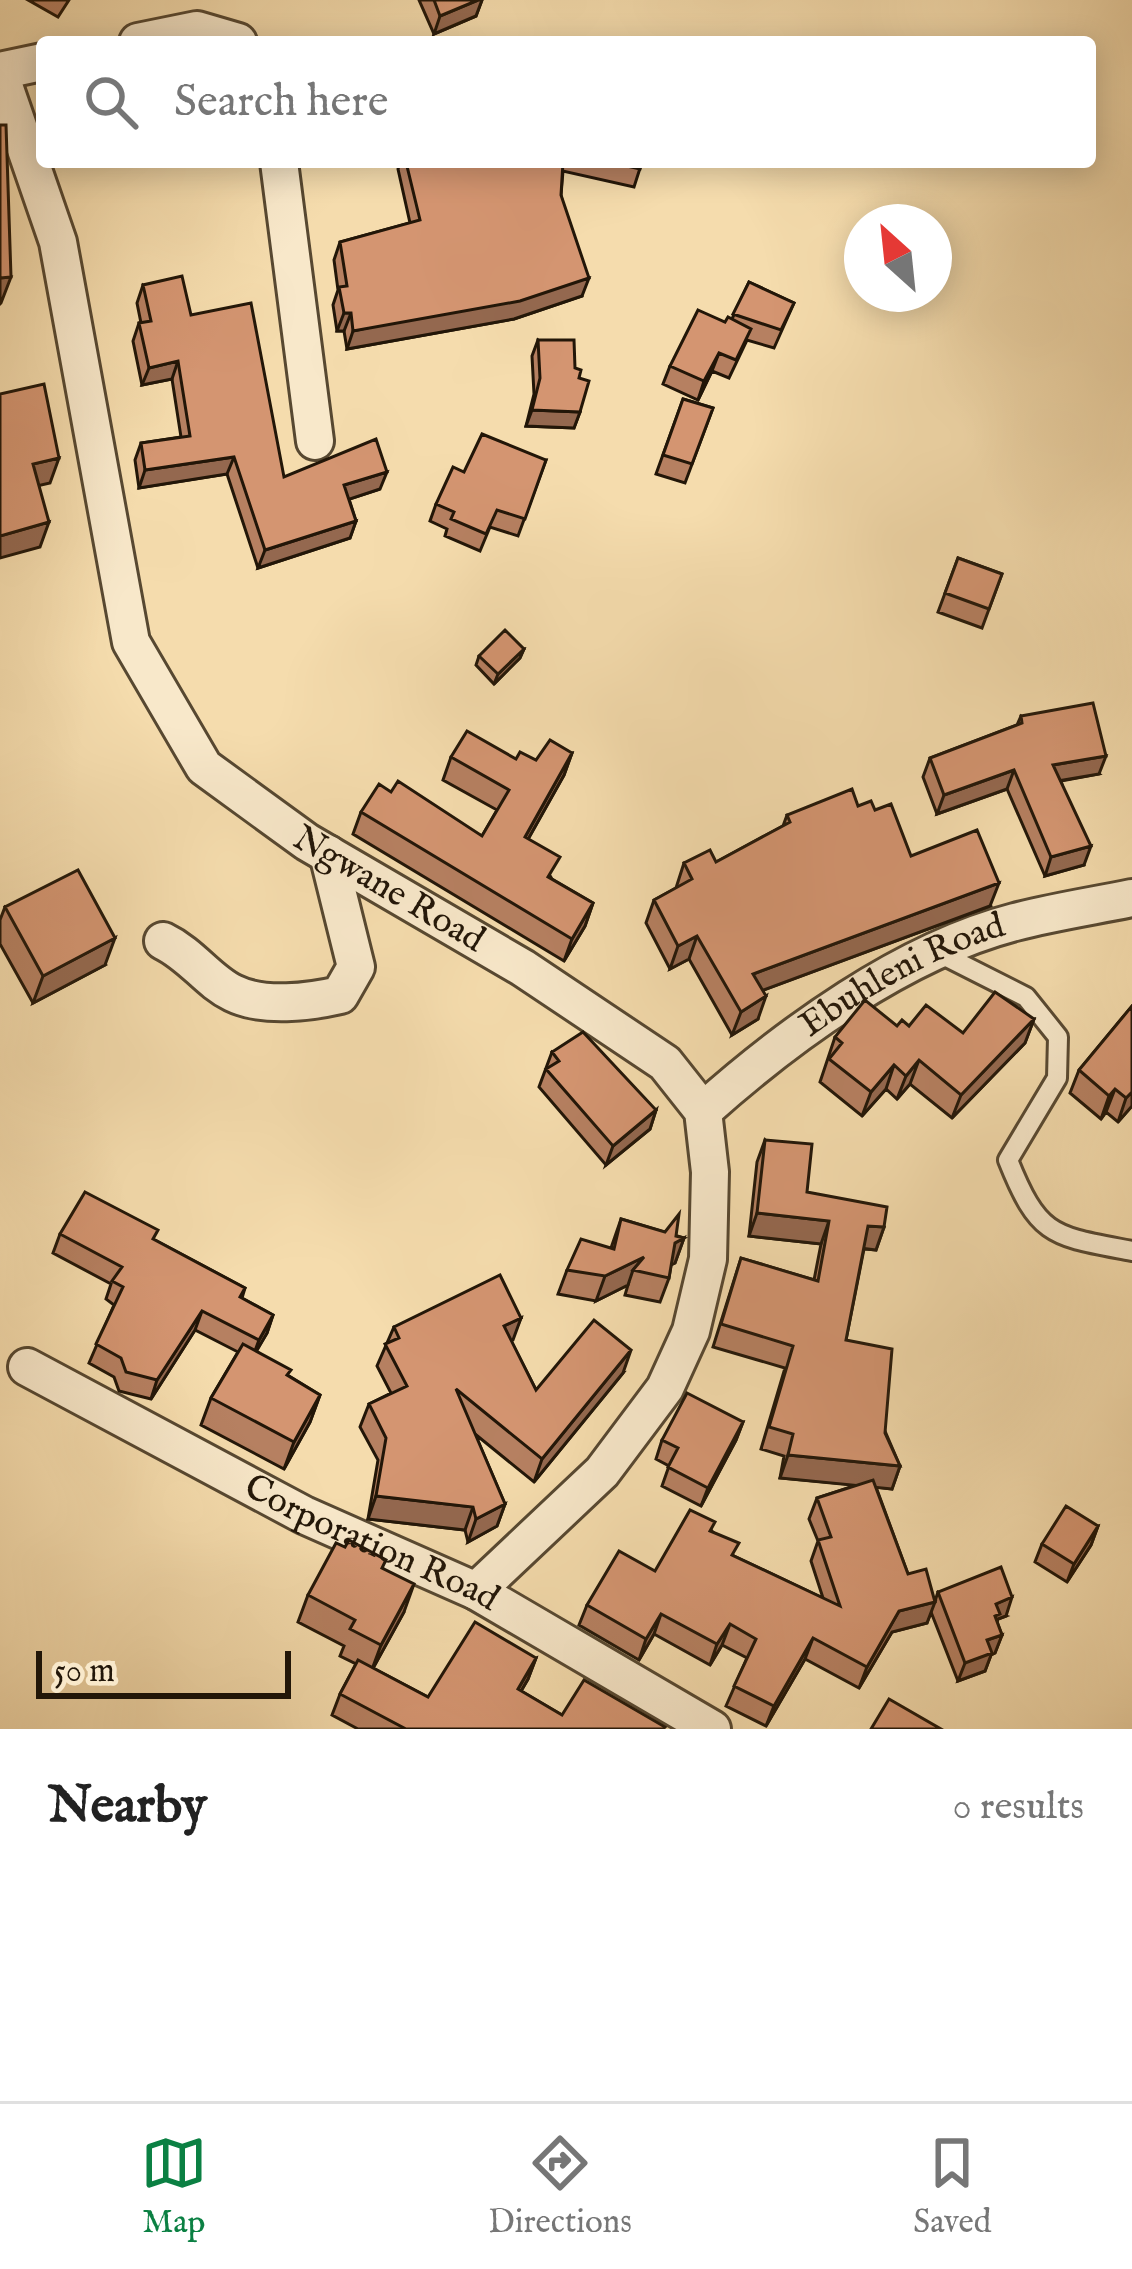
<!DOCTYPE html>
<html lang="en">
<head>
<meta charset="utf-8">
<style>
  :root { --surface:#fff; --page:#f6f6f6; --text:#222; --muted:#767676; --line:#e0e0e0; --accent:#0b8043 }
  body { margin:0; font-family:"IM FELL English",serif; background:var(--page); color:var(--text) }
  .compass { position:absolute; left:844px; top:204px; width:108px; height:108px; border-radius:50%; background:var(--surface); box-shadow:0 6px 30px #0003; rotate:333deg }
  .scale { position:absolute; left:36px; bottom:30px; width:255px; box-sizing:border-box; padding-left:12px; border:6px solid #221608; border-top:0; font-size:33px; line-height:42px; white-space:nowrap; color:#221608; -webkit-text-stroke:9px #f8e8ca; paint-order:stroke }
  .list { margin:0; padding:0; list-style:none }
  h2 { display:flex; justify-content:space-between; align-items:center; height:156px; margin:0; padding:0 48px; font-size:51px }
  h2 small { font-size:39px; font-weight:400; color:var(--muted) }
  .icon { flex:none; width:66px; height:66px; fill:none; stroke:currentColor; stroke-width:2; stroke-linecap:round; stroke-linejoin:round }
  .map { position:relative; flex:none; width:1132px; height:1729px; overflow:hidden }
  .search { position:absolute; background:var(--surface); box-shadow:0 6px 30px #0003; left:36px; right:36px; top:36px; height:132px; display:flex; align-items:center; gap:30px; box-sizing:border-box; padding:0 42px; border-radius:12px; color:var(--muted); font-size:45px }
  .sheet { height:372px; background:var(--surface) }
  nav { display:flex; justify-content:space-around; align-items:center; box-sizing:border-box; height:168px; border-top:3px solid var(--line); background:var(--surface); font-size:33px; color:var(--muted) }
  nav a { display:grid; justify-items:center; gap:6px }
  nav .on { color:var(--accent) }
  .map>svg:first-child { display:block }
</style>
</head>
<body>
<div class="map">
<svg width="1132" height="1729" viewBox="0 0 1132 1729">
  <rect width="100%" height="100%" fill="#f5dcad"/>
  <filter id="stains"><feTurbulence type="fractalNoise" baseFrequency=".00167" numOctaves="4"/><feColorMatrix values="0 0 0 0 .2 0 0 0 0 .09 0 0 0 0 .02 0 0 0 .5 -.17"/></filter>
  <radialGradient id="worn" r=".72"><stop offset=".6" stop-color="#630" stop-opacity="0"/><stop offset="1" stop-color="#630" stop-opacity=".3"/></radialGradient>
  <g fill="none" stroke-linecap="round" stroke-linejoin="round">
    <defs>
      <path id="lane" d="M939 953 1026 997 1058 1037 1057 1078 1008 1160C1039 1238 1053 1236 1132 1251"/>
      <g id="street">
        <path d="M138 42 197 30 238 42"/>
        <path d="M0 71 42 62"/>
        <path id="s1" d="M0 74 58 242 131 642 204 767 307 842 523 968 665 1063 703 1111 710 1172 708 1259 691 1331 665 1388 602 1472 476 1591"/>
        <path d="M279 162 315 441"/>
        <path d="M163 941C192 955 208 981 233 993 263 1008 310 1002 340 995L356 967 328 854"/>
        <path id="s2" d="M703 1111C788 1035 903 951 1015 922 1053 912 1093 906 1132 898"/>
        <path id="s3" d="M27 1367 304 1515 476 1591 712 1729"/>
      </g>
    </defs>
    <use href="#lane" stroke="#574831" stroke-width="24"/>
    <use href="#street" stroke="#574831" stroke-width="42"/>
    <use href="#lane" stroke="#f8e8ca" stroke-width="18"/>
    <use href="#street" stroke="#f8e8ca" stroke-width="36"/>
  </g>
  <path fill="#b68061" stroke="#221608" stroke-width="3" d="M28 0H69L58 17Z
    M419 0H482L476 16 434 34Z
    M400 162H642L634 187 563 171 561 195 582 296 514 319 347 349 344 331H337L333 305 338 290 334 260 340 242 410 223 398 169Z
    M749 282 794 303 774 348 747 340 729 378 712 371 698 400 663 384 670 366 732 319Z
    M143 285 191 315 284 477 380 489 349 499 356 521 350 538 258 568 227 474 139 488 135 460 141 443 181 437 172 379 142 385 133 341 139 323H141L137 303Z
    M538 340 575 368 579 378 580 412 574 428 526 426 534 394 532 356Z
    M683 399 713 408 685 483 656 474Z
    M546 460 518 536 490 527 480 551 445 536 447 529 430 521 436 504 464 472Z
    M958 558 1002 574 982 628 938 612Z
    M524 649 520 658 494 684 476 665 479 656Z
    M1021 716 1099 774 1061 781 1084 865 1045 876 1007 789 937 814 923 777 930 758 1017 725Z
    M572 753 564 775 528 839 552 879 593 903 585 926 564 961 353 834 361 812 391 792 482 836 497 810 443 780 451 757 536 760Z
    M858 806 875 810 911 856 990 906 763 990 758 1019 732 1035 689 959 670 969 646 923 654 900 676 888 684 863 716 862 783 826 787 815Z
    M5 907 105 965 33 1003 0 944V920Z
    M1132 1006V1106L1118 1122 1106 1112 1101 1119 1070 1093 1079 1070Z
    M1034 1019 1025 1043 952 1118 910 1084 897 1099 886 1089 862 1116 820 1082 835 1037 897 1026 963 1033Z
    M552 1052 656 1110 650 1129 606 1165 539 1087Z
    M765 1140 807 1192 884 1227 876 1250 864 1249 846 1340 900 1466 892 1489 876 1487 908 1574 935 1601 938 1592 1006 1616 998 1619 997 1622 1002 1635 995 1653 991 1655 985 1671 958 1681 931 1612 927 1623 892 1632 859 1688 805 1659 766 1726 726 1706 747 1658 722 1645 710 1665 654 1634 639 1660 579 1625 587 1605 655 1571 712 1531 734 1556 823 1598 811 1561 818 1541 809 1519 817 1498 857 1485 780 1478 784 1456 761 1449 785 1368 713 1347 741 1258 814 1280 821 1244 749 1236 757 1162Z
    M621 1219 684 1238 675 1263 671 1265 669 1278 660 1302 625 1295 628 1285 596 1301 558 1294 567 1270 611 1248Z
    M60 1234 155 1240 245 1288 242 1298 273 1315 267 1333 256 1351 289 1376 320 1395 310 1422 284 1469 201 1425 211 1398 238 1352 195 1330 151 1399 119 1391 114 1377 89 1363 114 1305 106 1299 111 1284 53 1253Z
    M521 1318 511 1341 536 1390 623 1373 534 1482 475 1434 505 1504 497 1526 468 1542 465 1530 368 1519 378 1460 360 1427 369 1404 391 1393 377 1366 394 1327Z
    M743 1422 736 1440 701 1506 662 1486 669 1466 656 1459 662 1440Z
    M1098 1526 1091 1545 1067 1582 1035 1562 1042 1544Z
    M383 1568 404 1612 373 1668 428 1697 536 1658 528 1679 521 1691 562 1715 664 1729H358L332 1715 340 1694 356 1664 340 1656 344 1646 298 1622 308 1595Z"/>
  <path fill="#94684f" stroke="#221608" stroke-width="3" d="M478 0H482L476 16 434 34 440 16Z
    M11 277 1 303 0 304V278Z
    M589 278 582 296 514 319 347 349 353 331Z
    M344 313H351L344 331H337Z
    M719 353 712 371 698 400 704 381Z
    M178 361 172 379 142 385 149 368Z
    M532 410 580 412 574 428 526 426Z
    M234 457 227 474 139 488 145 470Z
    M59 458 50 483 24 489 33 464Z
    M387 472 380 489 338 503 344 485Z
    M356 521 350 538 258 568 265 550Z
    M49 522 40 547 0 558V536Z
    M524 649 520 658 494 684 498 674Z
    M572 753 564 775 517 859 525 837Z
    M1106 756 1099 774 1046 783 1053 765Z
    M1014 770 1007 789 937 814 944 795Z
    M1091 846 1084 865 1045 876 1051 857Z
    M999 883 990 906 745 997 753 974Z
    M593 903 585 926 564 961 572 939Z
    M697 936 689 959 670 969 678 946Z
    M115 938 105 965 33 1003 43 976Z
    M766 996 758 1019 732 1035 741 1012Z
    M1034 1019 1025 1043 952 1118 961 1095Z
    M919 1060 910 1084 897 1099 906 1076Z
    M894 1065 886 1089 862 1116 871 1092Z
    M1115 1089 1106 1112 1101 1119 1109 1096Z
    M1132 1092V1106L1118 1122 1126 1098Z
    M656 1110 650 1129 606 1165 613 1146Z
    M757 1213 829 1221 821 1244 749 1236Z
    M868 1226 884 1227 876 1250 860 1248Z
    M684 1238 675 1263 666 1267 675 1243Z
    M644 1257 633 1270 628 1285 596 1301 605 1276Z
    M202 1311 195 1330 151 1399 157 1380Z
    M273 1315 267 1333 252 1359 259 1340Z
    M521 1318 513 1340 496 1348 504 1326Z
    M631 1350 623 1373 534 1482 542 1459Z
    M320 1395 310 1422 284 1469 294 1442Z
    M743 1422 736 1440 701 1506 708 1488Z
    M788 1455 900 1466 892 1489 780 1478Z
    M376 1496 473 1507 465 1530 368 1519Z
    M505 1504 497 1526 468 1542 476 1519Z
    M1098 1526 1091 1545 1067 1582 1074 1564Z
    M414 1584 404 1612 371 1672 381 1645Z
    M1012 1597 1006 1616 998 1619 993 1633 996 1604Z
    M935 1602 927 1623 892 1632 859 1688 867 1667 899 1611Z
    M661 1614 654 1634 639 1660 646 1639Z
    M730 1624 722 1645 710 1665 717 1644Z
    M1002 1635 995 1653 991 1655 985 1671 958 1681 965 1663 987 1640Z
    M813 1638 805 1659 766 1726 774 1706Z
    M536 1658 528 1679 510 1710 518 1689Z"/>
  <path fill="#d49571" stroke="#221608" stroke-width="3" d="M434 0H478L440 16Z
    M0 125H6L11 277 0 278Z
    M406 162H563L561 195 589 278 520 301 353 331 351 313H344L339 287 347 286 340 242 420 220Z
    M609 162H642L640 169Z
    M182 276 191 315 251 303 284 477 376 439 387 472 344 485 356 521 265 550 234 457 145 470 141 443 190 436 178 361 149 368 139 323 151 321 143 285Z
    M749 282 794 303 781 330 733 314Z
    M698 310 725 322 728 317 751 329 736 360 719 353 704 381 670 366Z
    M538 340H574L575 368 581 370 579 378 589 381 580 412 532 410 540 378Z
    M44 384 59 458 33 464 49 522 0 536V394Z
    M683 399 713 408 692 464 663 455Z
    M482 434 546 460 525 519 497 510 486 534 451 519 454 512 436 504 453 467 464 472Z
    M958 558 1002 574 989 609 945 593Z
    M505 630 524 649 498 674 479 656Z
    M1093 703 1106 756 1053 765 1091 846 1051 857 1014 770 944 795 930 758 1022 723 1021 716Z
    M467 731 516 759 520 752 536 760 550 740 572 753 525 837 560 857 548 877 593 903 572 939 361 812 379 784 391 792 398 781 482 836 509 790 451 757Z
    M852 789 858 806 871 801 875 810 891 804 911 856 977 830 999 883 753 974 766 996 741 1012 697 936 678 946 654 900 692 879 684 863 710 850 716 862 790 822 787 815Z
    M78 870 115 938 43 976 5 907Z
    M995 992 1034 1019 961 1095 919 1060 906 1076 894 1065 871 1092 829 1059 842 1043 835 1037 865 1000 897 1026 902 1020 909 1026 926 1005 963 1033Z
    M1132 1006V1092L1126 1098 1115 1089 1109 1096 1079 1070Z
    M583 1032 656 1110 613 1146 546 1069 559 1061 552 1052Z
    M765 1140 812 1144 807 1192 887 1207 884 1227 868 1226 846 1340 892 1349 885 1433 900 1466 788 1455 793 1434 769 1427 793 1346 721 1324 741 1258 818 1281 829 1221 757 1213Z
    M85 1192 158 1230 153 1239 245 1288 240 1297 273 1315 259 1340 202 1311 157 1380 126 1372 121 1358 96 1344 123 1287 112 1281 122 1267 60 1234Z
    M679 1214 676 1236 684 1238 675 1243 669 1278 633 1270 644 1257 605 1276 567 1270 581 1239 614 1249 621 1219 665 1232Z
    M500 1275 521 1318 504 1326 536 1390 594 1320 631 1350 542 1459 456 1389 505 1504 476 1519 473 1507 376 1496 386 1438 369 1404 407 1386 385 1344 399 1338 394 1327Z
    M243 1344 291 1370 287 1375 320 1395 294 1442 211 1398Z
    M687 1393 743 1422 708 1488 668 1467 678 1448 662 1440Z
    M873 1480 908 1574 926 1569 935 1602 899 1611 867 1667 813 1638 774 1706 734 1686 756 1639 730 1624 717 1644 661 1614 646 1639 587 1605 619 1551 655 1571 690 1510 715 1522 710 1531 739 1543 732 1555 840 1606 818 1540 831 1537 817 1498Z
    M1066 1506 1098 1526 1074 1564 1042 1544Z
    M349 1540 386 1560 382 1568 414 1584 381 1645 350 1629 355 1620 308 1595 336 1543 345 1547Z
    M1001 1567 1012 1597 996 1604 1000 1614 995 1616 1002 1635 987 1640 992 1653 965 1663 938 1592Z
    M475 1622 536 1658 518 1689 562 1715 584 1680 665 1727 663 1729H406L340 1694 358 1660 428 1697Z
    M889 1699 941 1729H871Z"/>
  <g text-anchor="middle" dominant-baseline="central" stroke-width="10" stroke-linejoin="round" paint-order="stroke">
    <g font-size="36" fill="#221608" stroke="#f8e8ca">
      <text stroke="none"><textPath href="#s1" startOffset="951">Ngwane Road</textPath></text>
      <text stroke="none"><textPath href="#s2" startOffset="243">Ebuhleni Road</textPath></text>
      <text stroke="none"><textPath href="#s3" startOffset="387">Corporation Road</textPath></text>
    </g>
  </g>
  <rect width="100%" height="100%" filter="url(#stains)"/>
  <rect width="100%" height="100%" fill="url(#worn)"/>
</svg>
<svg class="compass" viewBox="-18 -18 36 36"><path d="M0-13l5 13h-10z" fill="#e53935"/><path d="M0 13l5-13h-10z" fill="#767676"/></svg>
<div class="scale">50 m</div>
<div class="search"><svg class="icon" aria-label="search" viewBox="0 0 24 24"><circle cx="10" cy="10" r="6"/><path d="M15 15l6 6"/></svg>Search here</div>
</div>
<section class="sheet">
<h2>Nearby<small>0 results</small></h2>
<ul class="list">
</ul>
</section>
<nav>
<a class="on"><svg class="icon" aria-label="map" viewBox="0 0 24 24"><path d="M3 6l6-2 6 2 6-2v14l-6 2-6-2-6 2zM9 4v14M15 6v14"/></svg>Map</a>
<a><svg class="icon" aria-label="directions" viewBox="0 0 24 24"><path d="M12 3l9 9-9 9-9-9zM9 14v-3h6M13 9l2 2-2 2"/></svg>Directions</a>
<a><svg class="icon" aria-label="saved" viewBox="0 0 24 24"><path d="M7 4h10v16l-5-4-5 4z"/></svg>Saved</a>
</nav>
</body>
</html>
